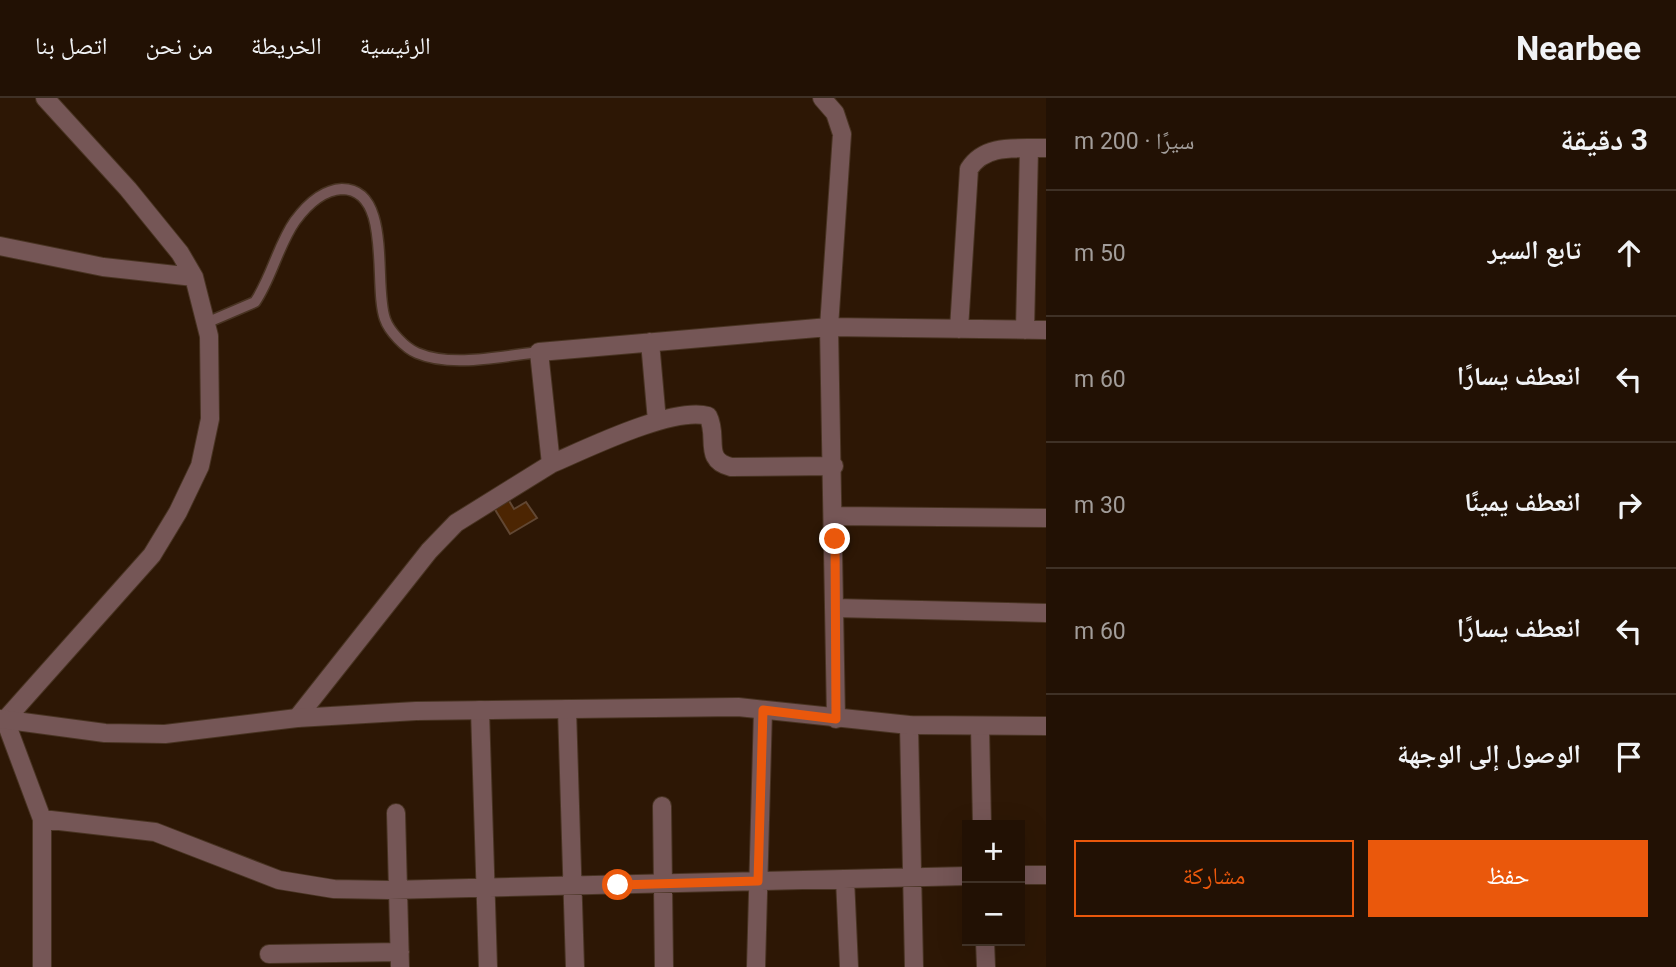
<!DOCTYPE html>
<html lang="ar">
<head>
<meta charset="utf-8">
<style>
  :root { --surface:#221104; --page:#2a1a0e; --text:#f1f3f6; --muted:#a29d9a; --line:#3f3126; --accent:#ea580c }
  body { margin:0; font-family:Roboto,"Noto Naskh Arabic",sans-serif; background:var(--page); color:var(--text); direction:rtl }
  .controls { position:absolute; right:21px; bottom:21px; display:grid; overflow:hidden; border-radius:0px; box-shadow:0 7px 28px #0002 }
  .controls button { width:63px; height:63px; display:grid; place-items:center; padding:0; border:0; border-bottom:2px solid var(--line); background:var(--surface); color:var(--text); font:35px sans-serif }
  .stop { position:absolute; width:21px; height:21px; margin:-16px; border:5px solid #ea580c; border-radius:50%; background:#fff }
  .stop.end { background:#ea580c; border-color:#fff; box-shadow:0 2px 7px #0008 }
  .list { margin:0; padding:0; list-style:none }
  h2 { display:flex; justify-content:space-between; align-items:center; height:91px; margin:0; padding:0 28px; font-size:30px }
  h2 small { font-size:23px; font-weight:400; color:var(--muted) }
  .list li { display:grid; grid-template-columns:46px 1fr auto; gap:21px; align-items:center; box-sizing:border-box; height:126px; padding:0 28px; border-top:2px solid var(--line) }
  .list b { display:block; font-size:26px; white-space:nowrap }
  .list em { font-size:23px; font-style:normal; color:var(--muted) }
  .actions { display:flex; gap:14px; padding:21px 28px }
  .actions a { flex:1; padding:16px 0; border:2px solid var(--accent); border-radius:0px; text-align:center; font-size:24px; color:var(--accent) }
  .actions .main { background:var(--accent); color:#fff }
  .icon { flex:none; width:38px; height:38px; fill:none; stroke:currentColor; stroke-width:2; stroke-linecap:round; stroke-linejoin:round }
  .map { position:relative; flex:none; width:1046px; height:869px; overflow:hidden; direction:ltr }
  header { display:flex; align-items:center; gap:42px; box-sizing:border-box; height:98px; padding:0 35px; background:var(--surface); border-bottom:2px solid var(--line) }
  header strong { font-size:33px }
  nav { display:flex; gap:38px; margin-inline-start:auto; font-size:24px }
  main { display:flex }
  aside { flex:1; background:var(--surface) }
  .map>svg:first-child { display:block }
</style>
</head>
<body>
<header>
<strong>Nearbee</strong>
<nav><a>الرئيسية</a><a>الخريطة</a><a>من نحن</a><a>اتصل بنا</a></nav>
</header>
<main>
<aside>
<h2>3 دقيقة<small>سيرًا · 200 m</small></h2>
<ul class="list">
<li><svg class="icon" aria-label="ahead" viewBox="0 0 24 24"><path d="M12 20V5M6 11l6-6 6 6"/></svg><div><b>تابع السير</b></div><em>50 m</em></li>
<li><svg class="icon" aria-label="left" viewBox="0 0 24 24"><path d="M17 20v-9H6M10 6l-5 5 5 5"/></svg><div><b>انعطف يسارًا</b></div><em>60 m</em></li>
<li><svg class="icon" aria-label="right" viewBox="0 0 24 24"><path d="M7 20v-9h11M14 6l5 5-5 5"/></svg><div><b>انعطف يمينًا</b></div><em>30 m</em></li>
<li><svg class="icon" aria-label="left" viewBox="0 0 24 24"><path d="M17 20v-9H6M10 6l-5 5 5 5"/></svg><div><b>انعطف يسارًا</b></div><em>60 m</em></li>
<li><svg class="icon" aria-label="arrive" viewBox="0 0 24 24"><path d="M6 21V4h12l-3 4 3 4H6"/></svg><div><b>الوصول إلى الوجهة</b></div></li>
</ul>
<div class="actions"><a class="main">حفظ</a><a>مشاركة</a></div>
</aside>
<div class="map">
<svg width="1046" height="869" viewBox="0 0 1046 869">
  <rect width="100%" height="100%" fill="#2d1705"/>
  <path fill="#4c2502" stroke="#614733" stroke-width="2" d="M508 401 514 411 526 404 537 420 510 436 494 410Z"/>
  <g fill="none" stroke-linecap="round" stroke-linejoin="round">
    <defs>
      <path id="service" d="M206 225 255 204C272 179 278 147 295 123 306 108 322 92 342 91 393 91 373 188 385 221 389 233 405 250 417 255 452 270 502 258 539 254"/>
      <path id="minor" d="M822 0 835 15 842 36 829 229 836 621
        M0 148 103 169 194 179
        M959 231 969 71C985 45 1018 51 1046 50
        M1025 232 1029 51
        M650 244 657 323
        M551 366C586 351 673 308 708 318 719 339 702 362 731 369L834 368
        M835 418 1046 420
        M835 510 1046 515
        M567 611 575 869
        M480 612 488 869
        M297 620 429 453 456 425 551 366 539 254 829 229 1046 232
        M909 627 914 869
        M980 628 982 727
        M662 708 664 869
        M396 715 400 869
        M42 721 155 734 279 782 334 791 389 792 967 778
        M1020 777H1046
        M845 781 849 869
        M985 843 986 869
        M269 856 400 854
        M42 869V721L5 622 152 457 178 414 200 368 210 321 209 238 194 179 180 155 128 91 45 0
        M756 869 763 612"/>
      <path id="tertiary" d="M0 621 105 635 165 636 297 620 416 613 738 609 909 627 1046 628"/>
    </defs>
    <use href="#service" stroke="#483322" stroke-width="13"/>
    <use href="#minor" stroke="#483322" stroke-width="20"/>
    <use href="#tertiary" stroke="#483322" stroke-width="20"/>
    <use href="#service" stroke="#755656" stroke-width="10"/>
    <use href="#minor" stroke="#755656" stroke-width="18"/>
    <use href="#tertiary" stroke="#755656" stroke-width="18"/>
  </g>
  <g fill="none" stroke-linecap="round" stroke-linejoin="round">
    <path stroke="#ea580c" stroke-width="9" d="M618 787 758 783 763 612 836 621 835 441"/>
  </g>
</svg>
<div class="controls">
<button>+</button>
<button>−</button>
</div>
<div class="stop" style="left:618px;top:787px"></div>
<div class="stop end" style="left:835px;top:441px"></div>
</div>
</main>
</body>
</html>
